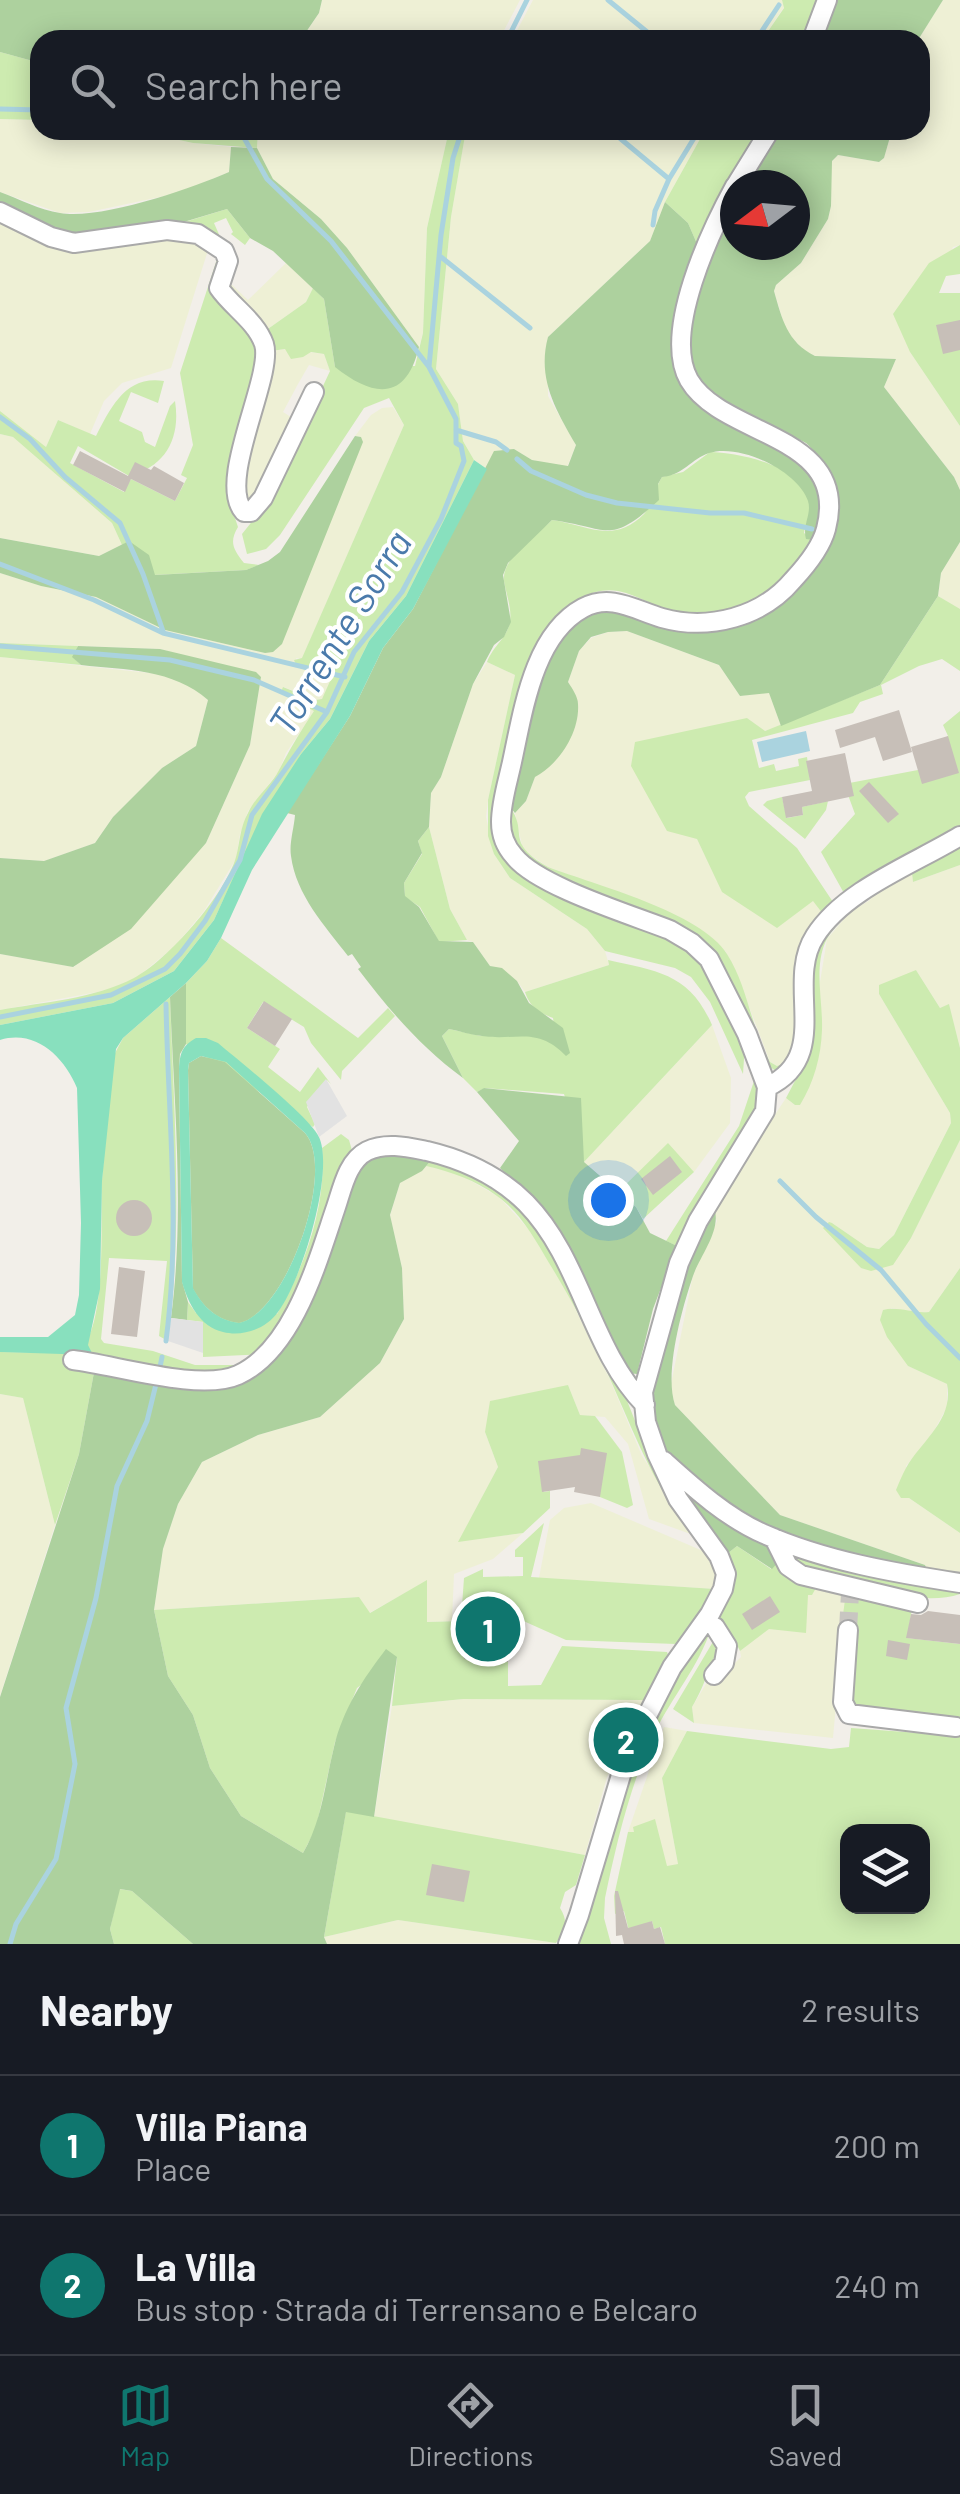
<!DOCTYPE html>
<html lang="en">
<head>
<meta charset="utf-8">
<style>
  :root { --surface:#171b24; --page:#20242c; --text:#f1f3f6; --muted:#9ea1a6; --line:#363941; --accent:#0f766e }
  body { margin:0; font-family:Barlow,sans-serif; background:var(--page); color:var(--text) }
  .controls { position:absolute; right:30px; bottom:30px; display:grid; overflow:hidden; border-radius:20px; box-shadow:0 5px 25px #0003 }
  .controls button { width:90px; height:90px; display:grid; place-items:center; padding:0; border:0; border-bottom:2px solid var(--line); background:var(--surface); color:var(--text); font:50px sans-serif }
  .compass { position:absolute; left:720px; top:170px; width:90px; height:90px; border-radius:50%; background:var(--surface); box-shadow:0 5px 25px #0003; rotate:254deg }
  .you { position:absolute; left:608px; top:1200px; width:35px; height:35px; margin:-25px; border:8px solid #fff; border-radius:50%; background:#1a73e8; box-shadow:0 0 0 15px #1a73e833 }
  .badge { display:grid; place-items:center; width:65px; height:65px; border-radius:50%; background:var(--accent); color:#fff; font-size:32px; font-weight:700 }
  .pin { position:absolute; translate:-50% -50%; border:5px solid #fff; box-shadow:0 2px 10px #0006 }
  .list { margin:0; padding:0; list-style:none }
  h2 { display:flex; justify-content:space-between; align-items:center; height:130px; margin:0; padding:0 40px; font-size:42px }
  h2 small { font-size:32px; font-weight:400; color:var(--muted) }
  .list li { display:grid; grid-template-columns:65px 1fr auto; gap:30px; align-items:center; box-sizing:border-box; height:140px; padding:0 40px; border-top:2px solid var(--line) }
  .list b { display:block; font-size:38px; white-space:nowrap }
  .list p { margin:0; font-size:32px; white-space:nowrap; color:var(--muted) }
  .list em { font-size:32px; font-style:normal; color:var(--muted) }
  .icon { flex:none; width:55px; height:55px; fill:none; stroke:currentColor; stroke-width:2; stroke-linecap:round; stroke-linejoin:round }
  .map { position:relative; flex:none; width:960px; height:1944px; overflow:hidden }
  .search { position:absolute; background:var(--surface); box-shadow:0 5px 25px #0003; left:30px; right:30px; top:30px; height:110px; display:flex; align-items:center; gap:25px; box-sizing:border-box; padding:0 35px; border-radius:30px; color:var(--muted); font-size:38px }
  .sheet { height:410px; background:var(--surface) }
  nav { display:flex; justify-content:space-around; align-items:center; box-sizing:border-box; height:140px; border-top:2px solid var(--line); background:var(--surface); font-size:28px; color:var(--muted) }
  nav a { display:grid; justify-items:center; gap:5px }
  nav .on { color:var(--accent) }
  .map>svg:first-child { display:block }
</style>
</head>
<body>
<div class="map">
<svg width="960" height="1944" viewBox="0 0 960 1944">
  <rect width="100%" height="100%" fill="#f2efe9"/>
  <path fill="#eef0d5" d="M322 0H520L499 40H301L319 13Z
    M533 0H782L784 7 762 40H512Z
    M943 0H960V245L953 247 910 352 960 426V490L954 477 884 387 896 359 815 356 803 350 786 331 774 291 776 285 801 263 828 219 831 206 829 176 832 161 838 155 879 162 884 158 892 130H920L918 40Z
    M0 119 40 120V130H133L193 143 231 147 229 172 179 193 89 212 60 213 0 192Z
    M258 130H449L427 228 423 333 419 347 347 248 321 219 273 179 257 148Z
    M466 130H705L665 202 650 241 548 337V396L576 445 567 467 532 460 514 449 495 451 487 469 474 460 463 441 458 404 436 369 451 217Z
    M0 219 181 237 209 247 171 368 122 383 104 401 90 434 58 420 46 447 0 411Z
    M286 263 313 288 306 302 265 331 228 290 229 282 248 300Z
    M285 349 324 354 330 371 309 365 298 384 283 412 294 419 262 491 249 504 244 499 249 434 271 351Z
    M393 407 404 425 302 659 296 658 297 667 332 679 322 699 315 700 284 687 282 693 315 710 286 753 279 771 248 811 240 834 236 859 204 911 174 947 136 978 108 990 0 1010V954L74 967 206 843 250 745 261 677 160 649 0 643V573L41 586 96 597 165 630 265 653 361 437 355 436 371 415 382 408Z
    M0 434 13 437 112 523 122 545 99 556 0 538Z
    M960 542V610L938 596 941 573Z
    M627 631 719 665 740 696 769 692 781 726 764 731 747 718 697 839 723 892 814 900 823 914 799 1035 789 1064 777 1066 770 1062 737 975 726 952 712 938 678 916 548 867 523 850 515 813 526 801 535 777 578 703 568 682 579 651 591 638 608 632Z
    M0 657 168 675 192 686 208 700 196 746 162 768 113 817 95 843 44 861 0 858Z
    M487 662 515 675 488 800 486 817 494 854 510 878 587 929 605 951 609 965 525 992 517 981 490 966 473 942 467 940 450 909 429 827 431 793 441 777 473 684Z
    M960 865V1048L949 1005 940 1008 916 970 879 994 950 1113 951 1123 894 1235 879 1249 867 1247 832 1223 861 1268 911 1238 960 1140V1268L929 1312 914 1313 891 1308 908 1366 947 1384V1407L931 1436 906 1466 909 1498 960 1533V1580L930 1576 925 1565 780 1515 675 1405 670 1389 693 1275 717 1221 712 1210 786 1098 795 1105H800L827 939 850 912 870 900 872 895 912 873 913 882Z
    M712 1025 731 1078 730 1123 694 1172 668 1144 619 1191 584 1162Z
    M426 1166 457 1173 499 1197 530 1231 569 1296 610 1380 642 1456 696 1536 649 1519 628 1444 605 1417 580 1415 568 1385 485 1432 498 1467 459 1541 523 1533 493 1559 454 1574 452 1621 427 1622V1581L369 1613 358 1597 154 1610 163 1549 178 1504 202 1462 258 1435 320 1417 380 1363 404 1319 402 1268 390 1216 400 1183Z
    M0 1394 23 1398 55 1525 0 1696Z
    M591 1503 710 1554 718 1574 715 1589 539 1578 550 1520 564 1508Z
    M817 1586 846 1592 833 1738 694 1723 692 1707 709 1679 717 1681 741 1657 740 1651Z
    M463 1699 644 1700 607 1777 585 1855 374 1817 392 1706Z
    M664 1727 687 1731 662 1778 678 1864 667 1867 635 1832H628Z
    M398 1920 556 1943 327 1944 324 1937Z"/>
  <path fill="#cdebb0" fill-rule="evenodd" d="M782 0H817L802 40H762L784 8Z
    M0 52 40 63V120L0 119Z
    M133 130H258L257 148 193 143Z
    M449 130H466L451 217 436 369 458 404 463 441 474 460 406 596 369 641 330 719 301 754 238 868 214 920 174 971 113 1003 0 1025V1010C43 1002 94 999 134 978 168 960 225 895 236 857 240 842 240 827 248 813 255 797 271 786 279 770 290 749 301 730 314 711L281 692 283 687 315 700 322 699 331 679 297 667 294 660 302 658 404 425 389 398 364 408 280 535 266 549 247 554 242 534 271 498 330 371 324 354 311 352 303 357 291 359 285 349 271 351 265 331 306 302 313 288 324 299 335 367 415 366 423 333 427 228Z
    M705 130H760L736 168 698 246 688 223 665 202Z
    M227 209 250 238 245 245 231 234 233 232 226 218 214 223 221 239 175 225Z
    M960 245V274L946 276 939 293H960V426L910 352 893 314 929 263Z
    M218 256 215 290 261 346 231 491 232 509 238 527C229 542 233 549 244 563L259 565 246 570 154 575 129 541 122 545 112 523 13 437 0 434V411L46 447 58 420 96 436C111 407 126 375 164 381L158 403 131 392 119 421 142 432 145 442 155 447 170 406 175 401C181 439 165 467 129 476L78 446 70 463 124 492 131 479 175 501 187 478 181 475 193 445 180 373Z
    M710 452C740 453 811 466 810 509 810 516 805 525 804 533L814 540C787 586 740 623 683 615 660 611 640 595 618 591 576 584 543 629 530 663 524 679 524 700 522 716 515 762 508 807 502 853L521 876 542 887 662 936 702 962 745 1044 743 1074 710 1002 691 977 675 968 605 951 587 929 510 878 494 854 488 836V800L515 675 487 662C493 646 508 637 510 621 512 608 506 594 504 581 501 558 537 535 552 520 588 525 613 545 644 514 652 505 655 488 662 477L683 472Z
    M938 596 960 609V671L942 659 919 666 881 685 883 694 860 702 853 713 752 740 759 768 774 764 776 771 799 766 798 759 807 757 810 780 749 792 745 797 749 806 797 848 833 902 823 914 813 901 777 928 722 892 697 839 667 831 631 766 635 742 747 718 765 731 880 685Z
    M0 643 78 646 73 657 81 665 0 657Z
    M960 711V828L845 895 821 852 855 814 844 784 918 770 948 736 943 725Z
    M782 797 787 818 803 815 802 807 828 801 826 810 805 839 763 805 767 801Z
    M509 806C530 833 503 841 548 867 595 885 701 912 727 954 748 987 751 1028 770 1062L777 1066 783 1064 785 1068 776 1071 767 1065 731 982 713 955 547 874 513 844Z
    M429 827 450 909 467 940 439 942 420 907 405 897 404 883 422 854 418 841Z
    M960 843V865L913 882 912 873Z
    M848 911 850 912C842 921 830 931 825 943 814 969 823 1002 822 1030 821 1057 814 1082 800 1105H795L786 1098 806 1060 817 944Z
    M221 938 358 1038 388 1008 395 1016 342 1071 341 1080 311 1043 304 1027 263 1002 247 1028 280 1049 268 1067 300 1092 318 1067 331 1084 327 1080 307 1107 315 1124 313 1127 186 1044V983L207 961Z
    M608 960C658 971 690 974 712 1025L584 1162 564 1094 485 1088 477 1092 463 1078 442 1036 449 1029 481 1036H539L556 1045 553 1018C538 1012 530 1007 525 992L609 965Z
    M916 970 940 1008 949 1004 960 1048V1140L911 1238 893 1265 871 1271 861 1268 823 1228 829 1222 832 1223 867 1247 879 1249 894 1235 951 1123 950 1113 879 994V985Z
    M170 997C174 1112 183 1227 168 1341L159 1336 167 1261 109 1258 101 1339 104 1343 153 1351 195 1365H239C210 1387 136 1363 101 1358L95 1367 79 1454 55 1525 23 1398 0 1394V1352L78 1353C108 1327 100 1221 102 1180 105 1138 109 1096 114 1055L123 1038Z
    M754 1081 760 1089 757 1111 677 1246 666 1241 739 1126Z
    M341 1134 349 1140 353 1154 308 1277 264 1354 203 1357V1322L187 1320 188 1302 196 1313 277 1314C305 1267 327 1204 322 1148Z
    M668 1143 694 1172 643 1219 636 1207 619 1191Z
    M432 1159 495 1182 548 1238 618 1378 649 1456 690 1529C652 1484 634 1432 610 1379 592 1339 572 1300 549 1263 535 1239 520 1212 497 1196 475 1180 452 1172 426 1166Z
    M960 1268V1533L909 1498H901L896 1490C899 1483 902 1475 906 1468 922 1440 954 1420 947 1384L908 1366 887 1337 880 1320 883 1310C898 1306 914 1314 929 1312Z
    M568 1385 580 1415 595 1416 622 1452 633 1505 627 1508 600 1497 579 1464 543 1492 550 1491V1508L523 1533 458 1542 498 1467 485 1432 490 1401Z
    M544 1523 531 1577 715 1589 681 1642 676 1644 566 1640 510 1615 470 1613V1606H462L464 1578 483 1569V1577L523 1576V1557H515V1550Z
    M737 1546 771 1569 778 1558 817 1586 812 1595H808L806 1633 769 1629 740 1651 732 1635 721 1628 717 1615 727 1554Z
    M789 1549 960 1588V1594C914 1610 837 1577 789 1565Z
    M427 1580V1622L460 1621 461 1609 467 1608 464 1659 508 1662V1686L541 1685 562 1646 667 1652 669 1657 644 1700 463 1699 392 1706 397 1657 357 1688 335 1742 316 1828 303 1853 241 1816 210 1768 193 1715 168 1676 154 1610 359 1597 370 1613Z
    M846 1592 912 1609 907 1638 960 1644V1719L849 1707 841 1630Z
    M711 1628C700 1665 672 1697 655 1732 630 1785 617 1841 605 1898L604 1918 611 1944H577C599 1892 608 1836 625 1782 643 1726 675 1674 711 1628Z
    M714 1640 718 1643C718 1656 713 1657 709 1668 705 1682 700 1693 692 1707L694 1723 673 1709Z
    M851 1728 960 1736V1944H665L661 1927 654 1929 652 1921 629 1931 624 1911 615 1914 614 1896 628 1832H634L633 1827 655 1819 667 1866 678 1864 662 1778 687 1731 831 1749 849 1747ZM848 1832H922V1906H848Z
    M346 1811 585 1855 576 1885 565 1892 560 1908C569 1922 565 1931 556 1943L398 1920 324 1937Z
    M119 1889 132 1891 193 1944H114L110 1929Z"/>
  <path fill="#add19e" d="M0 0H322L319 13 304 35 286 32 253 40H40V63L0 52Z
    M834 0H943L918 40H818Z
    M778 130H892L884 158 879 162 838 155 832 161 831 206 828 219 801 263 776 285 774 291C782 319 787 342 815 356L896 359 884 387 954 477 960 490V542L941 573 938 596 880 685 781 726 769 693 740 696 719 665 627 631 608 632 591 637 579 651 568 682C572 688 578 697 578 704 580 733 558 765 535 777L526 801 515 813 509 806C521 752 537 617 605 608 617 606 632 610 644 611 677 614 711 617 744 620 766 600 787 580 809 560 815 553 827 545 832 537 849 507 828 463 806 443 775 427 720 406 699 379 667 339 717 244 735 203V245H795V185H744Z
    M231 147 257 148 273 179 321 219 347 248 419 347C406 401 374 398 335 367L324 299 273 251 250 238 227 209 167 227 73 239 0 208V192C19 199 40 210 60 213 101 220 190 189 229 172Z
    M665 202 688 223 698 246 678 370C701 387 724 405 747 422 785 450 842 485 814 540L806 539C802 525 812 514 808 501 798 471 740 443 709 453 691 459 684 475 662 477L658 484 659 500C609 546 610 528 552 520L508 563 503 575 511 622 504 637 494 645 473 684 441 777 431 793 429 827 418 841 422 853 404 883 405 896 419 907 439 941 473 942 490 966 502 968 517 981 529 1003 563 1028 570 1053 566 1056C537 1026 517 1041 482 1036 471 1035 460 1031 449 1029L442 1036 463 1078C422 1048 389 1010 358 969L361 967 352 954 348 956C325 926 296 895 291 856 289 844 294 828 295 815L287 813 350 716 383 648 413 609 494 451 514 449 532 460 568 466 576 445C555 409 537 378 548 337L650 241Z
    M355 436 361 437 363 442 282 644 273 652 265 653 165 630 96 597 41 586 0 573V538L99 556 129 541 149 555 155 575 246 570 268 561 280 552Z
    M78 646 160 649 256 672 261 677 250 745 206 843 131 929 73 967 0 954V858L44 861 95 843 113 817 162 768 196 746 208 700C173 669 126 670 81 665L72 657Z
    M186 983V1044L180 1054 179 1069 182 1281 188 1302 187 1320 171 1318C185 1213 174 1103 170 997Z
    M201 1056 225 1062 305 1133C337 1169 287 1313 239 1323 217 1320 203 1307 193 1289L188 1070 189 1063Z
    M484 1088 581 1098 584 1162 636 1207 650 1233 677 1246 653 1309 637 1374 627 1373 533 1201 500 1168 519 1141 477 1092Z
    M389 1152 432 1159 422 1171 400 1183 390 1215 402 1268 404 1319 380 1363 320 1417 258 1435 202 1462 178 1504 163 1549 154 1610 168 1676 193 1715 210 1768 241 1816 303 1853C322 1821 325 1783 334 1747 343 1709 363 1679 386 1649L397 1657 374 1817 346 1812 324 1937 327 1944H193L132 1891 120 1889 110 1929 114 1944H0V1697L79 1454 95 1367 152 1378 263 1369 354 1180 368 1156Z
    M712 1210 715 1211C720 1232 700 1256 693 1276 682 1308 664 1373 675 1405L780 1515 925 1565 933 1584 790 1549 772 1569 737 1546 727 1554C698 1515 658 1470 653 1418 648 1360 688 1263 712 1210Z"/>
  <path fill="#88e0be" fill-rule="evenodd" d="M474 460 487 469 413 609 383 648 350 716 252 870 221 938 207 961 186 983 123 1038 116 1049 102 1181 100 1289 88 1345 93 1355 0 1352V1337H48L75 1315 79 1295 81 1223 77 1088C64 1057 36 1029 0 1040V1025L113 1003 174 971 214 920 262 814 301 754 330 719 369 641 406 596Z
    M196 1038H206L218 1043C239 1061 309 1116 319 1137 335 1172 301 1282 278 1312 266 1329 243 1337 223 1332 200 1327 188 1303 182 1282L179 1069C180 1053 182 1046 196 1038ZM201 1056 226 1062 305 1133C337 1169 287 1313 239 1323 217 1320 203 1307 193 1288L188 1070 189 1063Z"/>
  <path fill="#e2e2e2" d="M326 1079 347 1116 319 1137 306 1102Z
    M171 1318 203 1322V1353L168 1341Z"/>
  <path fill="#aad3df" d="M806 731 810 751 762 762 757 742Z"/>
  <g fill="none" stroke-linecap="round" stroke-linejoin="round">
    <path stroke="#aad3df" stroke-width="5" d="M608 0 657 40
      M507 40 527 0
      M756 40 779 5
      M0 109 40 110
      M226 130 243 136 267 179 331 241 429 367
      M610 130 669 179 655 211 653 225
      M669 179 699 130
      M441 257 530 328
      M0 417 30 439 65 477 120 523 143 574 163 631
      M456 430 496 442 507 450
      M517 459 531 471 586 495 617 503 710 513H744L812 529
      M0 564 94 600 163 633 345 677
      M0 646 170 660 254 680 327 712
      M166 1004C168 1117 181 1228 166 1341
      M0 1017 111 995 165 969 180 954 205 921 240 860 252 815 327 712 354 652 402 592 441 519 464 461 461 446 456 443V419L429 367 441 235 453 158 462 130
      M780 1181 816 1217 881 1270 926 1324 960 1358
      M160 1367 162 1357
      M10 1944 16 1924 56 1859 75 1764 66 1708 96 1598 117 1486 147 1421 157 1380"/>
  </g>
  <path fill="#c7bfb8" d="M960 320V350L943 354 936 325Z
    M80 451 128 476 135 462 151 470 154 466 184 483 175 501 131 479 125 492 73 465Z
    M899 710 912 752 883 761 875 737 840 748 835 730Z
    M948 736 959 773 922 784 911 747Z
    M845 753 854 796 802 807 803 815 786 818 782 797 812 791 806 761Z
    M869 782 899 814 888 823 859 791Z
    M264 1001 292 1019 275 1046 247 1028Z
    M670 1156 682 1172 653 1195 641 1179Z
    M116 1218a18 18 0 1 1 36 0a18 18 0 1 1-36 0Z
    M119 1267 145 1271 137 1337 111 1334Z
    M581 1448 607 1453 600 1497 574 1492 575 1487 542 1492 538 1461 580 1455Z
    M770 1596 780 1612 752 1630 742 1614Z
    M928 1611 960 1615V1644L906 1638 911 1614 921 1615Z
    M467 1613 510 1615 508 1662 464 1659Z
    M888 1640 910 1644 907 1660 886 1656Z
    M432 1864 470 1871 464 1902 426 1895Z
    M615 1891H618L628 1928 652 1921 654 1929 660 1927 665 1944H624L622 1935 616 1936Z"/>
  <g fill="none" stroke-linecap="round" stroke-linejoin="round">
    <path stroke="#c8c6c1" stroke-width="18" stroke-dasharray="18 9" stroke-linecap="butt" d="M848 1630 850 1593"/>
    <defs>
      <path id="minor" d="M812 40 827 0
        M736 185 770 130
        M0 212 51 237 74 243 167 230 198 234 224 251 228 261 219 288C232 307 256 321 264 344 274 376 216 481 244 512H251L263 498 314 392
        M767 1087C834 1056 784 984 815 936 844 890 914 864 960 836
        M73 1360C116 1365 200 1392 238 1375 293 1350 317 1263 335 1210 342 1190 347 1161 367 1151 386 1142 407 1147 427 1151 465 1160 498 1175 526 1203 582 1260 590 1349 645 1405
        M664 1461C694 1488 727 1518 764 1534 825 1561 895 1573 960 1583
        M774 1538 788 1566 801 1575 918 1603
        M848 1630 843 1702 849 1714 956 1727
        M714 1675 724 1663 727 1646 715 1627
        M568 1944 579 1915 627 1755 672 1667 710 1614 723 1589 726 1574 719 1556 678 1499 657 1454 646 1422 643 1392 679 1263 698 1221 765 1111 767 1087 747 1034 709 959 692 943 670 930C632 915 537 886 514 856 505 846 501 834 501 822 501 802 508 781 512 762 523 712 533 635 583 608 611 593 635 610 662 618 709 631 762 617 793 580 806 566 821 548 826 529 851 433 723 438 689 380 662 332 711 230 735 186"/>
    </defs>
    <use href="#minor" stroke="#a9a9a9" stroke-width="22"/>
    <use href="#minor" stroke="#fff" stroke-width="18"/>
  </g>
  <g text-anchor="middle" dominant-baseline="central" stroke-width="8" stroke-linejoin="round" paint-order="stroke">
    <g font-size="38" font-style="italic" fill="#4a7aab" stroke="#fff">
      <text transform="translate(339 632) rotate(-58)">Torrente Sorra</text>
    </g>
  </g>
</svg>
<div class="controls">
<button><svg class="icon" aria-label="layers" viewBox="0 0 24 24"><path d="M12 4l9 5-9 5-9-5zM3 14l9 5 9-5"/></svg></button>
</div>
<svg class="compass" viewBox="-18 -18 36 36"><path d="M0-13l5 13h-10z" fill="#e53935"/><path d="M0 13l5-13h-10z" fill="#9ea1a6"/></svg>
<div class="you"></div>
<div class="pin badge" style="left:488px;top:1629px">1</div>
<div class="pin badge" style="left:626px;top:1740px">2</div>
<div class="search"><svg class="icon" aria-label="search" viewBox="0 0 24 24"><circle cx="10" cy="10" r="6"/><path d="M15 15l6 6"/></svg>Search here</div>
</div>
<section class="sheet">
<h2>Nearby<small>2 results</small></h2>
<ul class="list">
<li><span class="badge">1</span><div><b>Villa Piana</b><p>Place</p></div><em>200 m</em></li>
<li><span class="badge">2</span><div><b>La Villa</b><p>Bus stop · Strada di Terrensano e Belcaro</p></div><em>240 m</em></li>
</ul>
</section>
<nav>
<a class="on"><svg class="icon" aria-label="map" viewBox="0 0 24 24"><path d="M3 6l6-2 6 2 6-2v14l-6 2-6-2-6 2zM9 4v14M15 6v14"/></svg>Map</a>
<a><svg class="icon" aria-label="directions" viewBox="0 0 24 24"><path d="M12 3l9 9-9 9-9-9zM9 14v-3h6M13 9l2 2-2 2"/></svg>Directions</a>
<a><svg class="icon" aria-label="saved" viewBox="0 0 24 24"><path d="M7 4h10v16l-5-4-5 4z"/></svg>Saved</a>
</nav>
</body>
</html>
